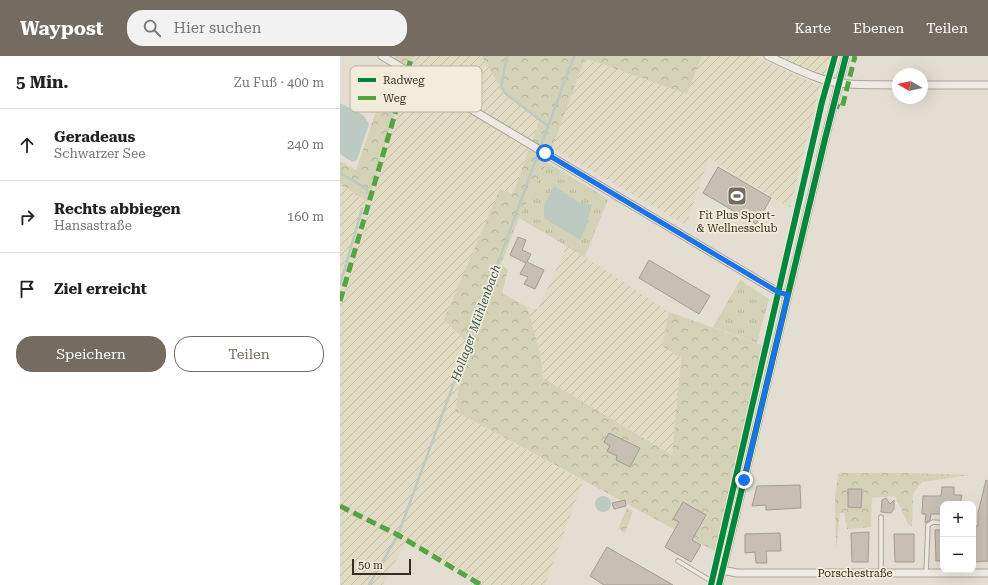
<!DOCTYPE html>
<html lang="de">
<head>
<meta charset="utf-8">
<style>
  :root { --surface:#fff; --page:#f2f2f2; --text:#222; --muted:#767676; --line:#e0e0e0; --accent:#756b60 }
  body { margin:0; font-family:"Roboto Serif",serif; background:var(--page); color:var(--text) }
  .controls { position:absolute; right:12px; bottom:12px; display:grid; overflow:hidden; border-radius:8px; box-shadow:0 4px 16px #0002 }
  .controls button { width:36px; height:36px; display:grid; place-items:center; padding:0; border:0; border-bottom:1px solid var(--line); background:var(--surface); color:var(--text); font:20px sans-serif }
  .compass { position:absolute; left:552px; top:12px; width:36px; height:36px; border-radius:50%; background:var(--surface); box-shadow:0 4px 16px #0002; rotate:279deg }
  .scale { position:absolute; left:12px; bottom:10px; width:59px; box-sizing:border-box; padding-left:4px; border:2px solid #392d23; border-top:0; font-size:11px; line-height:14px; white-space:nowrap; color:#392d23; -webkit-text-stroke:3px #f3ecda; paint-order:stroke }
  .stop { position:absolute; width:12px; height:12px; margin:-9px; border:3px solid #1a73e8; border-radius:50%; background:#fff }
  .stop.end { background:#1a73e8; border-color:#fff; box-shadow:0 1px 4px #0008 }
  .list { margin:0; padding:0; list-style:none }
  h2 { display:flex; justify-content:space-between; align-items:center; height:52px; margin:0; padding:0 16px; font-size:17px }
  h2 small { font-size:13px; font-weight:400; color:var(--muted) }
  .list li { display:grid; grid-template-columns:26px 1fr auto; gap:12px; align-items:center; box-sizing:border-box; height:72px; padding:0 16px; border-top:1px solid var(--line) }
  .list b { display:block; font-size:15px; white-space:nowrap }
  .list p { margin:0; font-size:13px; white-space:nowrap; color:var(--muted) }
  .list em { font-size:13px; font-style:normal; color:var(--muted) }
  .actions { display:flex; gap:8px; padding:12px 16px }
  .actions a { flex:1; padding:9px 0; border:1px solid var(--accent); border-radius:16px; text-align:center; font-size:14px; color:var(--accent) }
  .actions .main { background:var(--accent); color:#fff }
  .icon { flex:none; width:22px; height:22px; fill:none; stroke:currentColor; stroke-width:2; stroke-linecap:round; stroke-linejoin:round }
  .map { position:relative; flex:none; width:648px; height:529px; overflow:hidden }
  header { display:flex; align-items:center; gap:24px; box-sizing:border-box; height:56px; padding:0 20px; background:var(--accent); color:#fff }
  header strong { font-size:19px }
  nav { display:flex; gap:22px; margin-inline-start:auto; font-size:14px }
  .search { width:280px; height:36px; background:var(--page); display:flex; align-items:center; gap:10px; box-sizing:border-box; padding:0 14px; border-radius:16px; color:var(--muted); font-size:15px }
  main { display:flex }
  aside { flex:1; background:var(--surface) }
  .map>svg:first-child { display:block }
</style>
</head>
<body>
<header>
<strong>Waypost</strong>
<div class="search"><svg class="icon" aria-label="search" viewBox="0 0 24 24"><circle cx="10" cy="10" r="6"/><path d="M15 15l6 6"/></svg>Hier suchen</div>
<nav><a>Karte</a><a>Ebenen</a><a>Teilen</a></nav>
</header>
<main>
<aside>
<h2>5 Min.<small>Zu Fuß · 400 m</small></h2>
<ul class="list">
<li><svg class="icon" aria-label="ahead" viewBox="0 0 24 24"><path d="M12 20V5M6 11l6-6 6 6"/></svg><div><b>Geradeaus</b><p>Schwarzer See</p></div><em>240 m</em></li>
<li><svg class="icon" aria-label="right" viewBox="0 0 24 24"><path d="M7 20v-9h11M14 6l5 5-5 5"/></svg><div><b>Rechts abbiegen</b><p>Hansastraße</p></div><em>160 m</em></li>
<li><svg class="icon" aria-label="arrive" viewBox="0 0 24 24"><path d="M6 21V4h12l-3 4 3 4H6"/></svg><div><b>Ziel erreicht</b></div></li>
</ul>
<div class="actions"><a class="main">Speichern</a><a>Teilen</a></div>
</aside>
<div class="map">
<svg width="648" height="529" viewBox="0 0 648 529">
  <defs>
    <pattern id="farmland-furrows" width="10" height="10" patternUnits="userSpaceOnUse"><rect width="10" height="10" fill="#e2dbc4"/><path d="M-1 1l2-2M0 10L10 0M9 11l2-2" fill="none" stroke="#c3bca8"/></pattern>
    <pattern id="grass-tufts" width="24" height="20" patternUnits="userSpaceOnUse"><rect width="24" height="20" fill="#d3d2b6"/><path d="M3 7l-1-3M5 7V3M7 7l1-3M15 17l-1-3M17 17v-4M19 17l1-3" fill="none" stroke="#b6b59c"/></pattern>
    <pattern id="forest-crowns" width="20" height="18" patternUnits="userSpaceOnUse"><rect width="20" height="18" fill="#d3d2b6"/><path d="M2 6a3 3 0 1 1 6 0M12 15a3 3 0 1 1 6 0" fill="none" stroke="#b6b59c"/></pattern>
  </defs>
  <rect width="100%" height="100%" fill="#e4ded2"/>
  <path fill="url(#farmland-furrows)" d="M72 0H142L150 15 166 38 200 63 173 138 160 133 127 285 115 355 243 425 205 529H141L67 485 42 529H0V128L28 146Z
    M362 0H413L480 30 450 152 369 102 346 169 212 92 245 2 347 38Z
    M428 0H493L487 24Z
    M227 189 329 256 322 290 341 302 333 399 203 322 200 296 187 251 198 253Z"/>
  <path fill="url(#grass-tufts)" d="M207 106 268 143 245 201 179 162Z
    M400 224 429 243 417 287 373 271Z"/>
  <path fill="url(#forest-crowns)" d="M55 0H72L28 146 0 128V105L16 114Z
    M142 0H362L347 38 245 2 207 106 179 162 161 208 168 214 162 237 187 251 200 296 203 322 332 399 341 302 322 290 329 256 425 290 378 497 115 355 127 286 104 264 160 133 173 138 200 63 166 38 150 15Z
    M498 417H569L630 419 582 426 573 438 572 471 568 468 555 440 532 442 531 471 507 473 504 457H500L496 495 495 443Z
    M287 452 293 455 285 477 278 473Z"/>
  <path fill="#bccac1" d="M0 47 23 59 29 68 17 104 12 106 0 98Z
    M214 130 238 146 252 149 246 171 240 184 204 162V149Z
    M255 448a8 8 0 1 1 16 0a8 8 0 1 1-16 0Z"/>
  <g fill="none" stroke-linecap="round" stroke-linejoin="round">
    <path stroke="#bccac1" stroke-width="2.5" d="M167 0 161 31 166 38 208 70
      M0 117 24 131 27 134V137
      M0 229 22 153
      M29 529 58 479 234 0"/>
  </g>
  <path fill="#c8beb3" stroke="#a59b91" d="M378 111 431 142 416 168 363 137Z
    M178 181 186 184 182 194 191 198 187 206 204 214 195 233 184 228 188 221 180 218 186 207 170 199Z
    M309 204 370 240 359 258 299 222Z
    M269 377 300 392 290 411 276 404 277 400 267 395 270 390 264 386Z
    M646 424 648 425V505L633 506V477L634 470H638V457Z
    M460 429 461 452 426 454V449L412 450 417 430Z
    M602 431H614V439H622L620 448H603V458H591L590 464 585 467 586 458H582L583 440H601Z
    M508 433H522L521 452 508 451Z
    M546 442 550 448 554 444V453L551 457 541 456 542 444Z
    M285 444 286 450 274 453 272 447Z
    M343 446 366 459 352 484 361 489 351 506 325 491 339 466 333 463Z
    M595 474H603V505H596Z
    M529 476 528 506H512L511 477Z
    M440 477 441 495H426L427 507H416L415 496 405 497V478Z
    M554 478H574V506H555Z
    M267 491 333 529H264L250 520Z"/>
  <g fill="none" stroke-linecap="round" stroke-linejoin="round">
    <defs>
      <path id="service" d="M338 505 371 525 380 527
        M541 517V461
        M586 517 588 469 593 466 603 467
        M137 529 138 527"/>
      <path id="minor" d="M42 0 438 236 448 239
        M428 0C444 7 459 15 476 21 501 31 531 28 558 29
        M582 29H648
        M382 514 397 517H648
        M379 529 485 83 506 0"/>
    </defs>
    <use href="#service" stroke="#aaa49a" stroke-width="5.5"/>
    <use href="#minor" stroke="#aaa49a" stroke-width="9"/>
    <use href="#service" stroke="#edeae3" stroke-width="3.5"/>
    <use href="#minor" stroke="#edeae3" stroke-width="7"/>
    <path stroke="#53a442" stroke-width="5" stroke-dasharray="10 5" stroke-linecap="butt" d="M490 48 502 52 515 0
      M0 245 72 0
      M0 450 58 479 141 529"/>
    <defs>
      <path id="cycleway" d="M371 529 482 46 495 0
        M379 529 485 83 506 0"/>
    </defs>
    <use href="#cycleway" stroke="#f3ecda" stroke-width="8"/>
    <use href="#cycleway" stroke="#00873e" stroke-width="6"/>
  </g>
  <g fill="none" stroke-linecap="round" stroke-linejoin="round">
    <path stroke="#1a73e8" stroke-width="5" d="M205 97 438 236 448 239 404 424"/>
  </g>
  <defs>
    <symbol id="stadium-square" viewBox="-11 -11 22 22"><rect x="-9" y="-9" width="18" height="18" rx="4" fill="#756b60" stroke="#f3ecda"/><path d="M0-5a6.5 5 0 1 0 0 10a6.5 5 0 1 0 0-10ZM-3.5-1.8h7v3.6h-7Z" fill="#fff"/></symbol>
  </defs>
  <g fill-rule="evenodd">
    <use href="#stadium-square" x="386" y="129" width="22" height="22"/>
  </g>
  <g text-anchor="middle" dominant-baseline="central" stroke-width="3.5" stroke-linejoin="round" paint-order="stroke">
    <g font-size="11" fill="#392d23" stroke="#f3ecda">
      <text x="397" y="159">Fit Plus Sport-<tspan x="397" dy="13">&amp; Wellnessclub</tspan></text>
    </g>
    <g font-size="11" fill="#392d23" stroke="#f3ecda">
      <text x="515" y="517">Porschestraße</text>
    </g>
    <g font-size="12" font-style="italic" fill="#335754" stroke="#f3ecda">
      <text transform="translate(136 267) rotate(-70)">Hollager Mühlenbach</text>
    </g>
  </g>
  <rect x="10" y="10" width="132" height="46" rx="6" fill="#f3ecda" stroke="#bbb3a3" stroke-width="1"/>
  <rect x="18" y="22" width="18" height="4" fill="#00873e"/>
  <rect x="18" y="40" width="18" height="4" fill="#53a442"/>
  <g font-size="11" fill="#392d23">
    <text x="43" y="28">Radweg</text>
    <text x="43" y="46">Weg</text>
  </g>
</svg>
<div class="controls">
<button>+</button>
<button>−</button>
</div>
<svg class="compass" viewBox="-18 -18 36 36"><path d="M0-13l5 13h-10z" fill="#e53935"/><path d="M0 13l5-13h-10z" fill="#767676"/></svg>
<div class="scale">50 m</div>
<div class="stop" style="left:205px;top:97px"></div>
<div class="stop end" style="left:404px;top:424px"></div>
</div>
</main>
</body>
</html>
